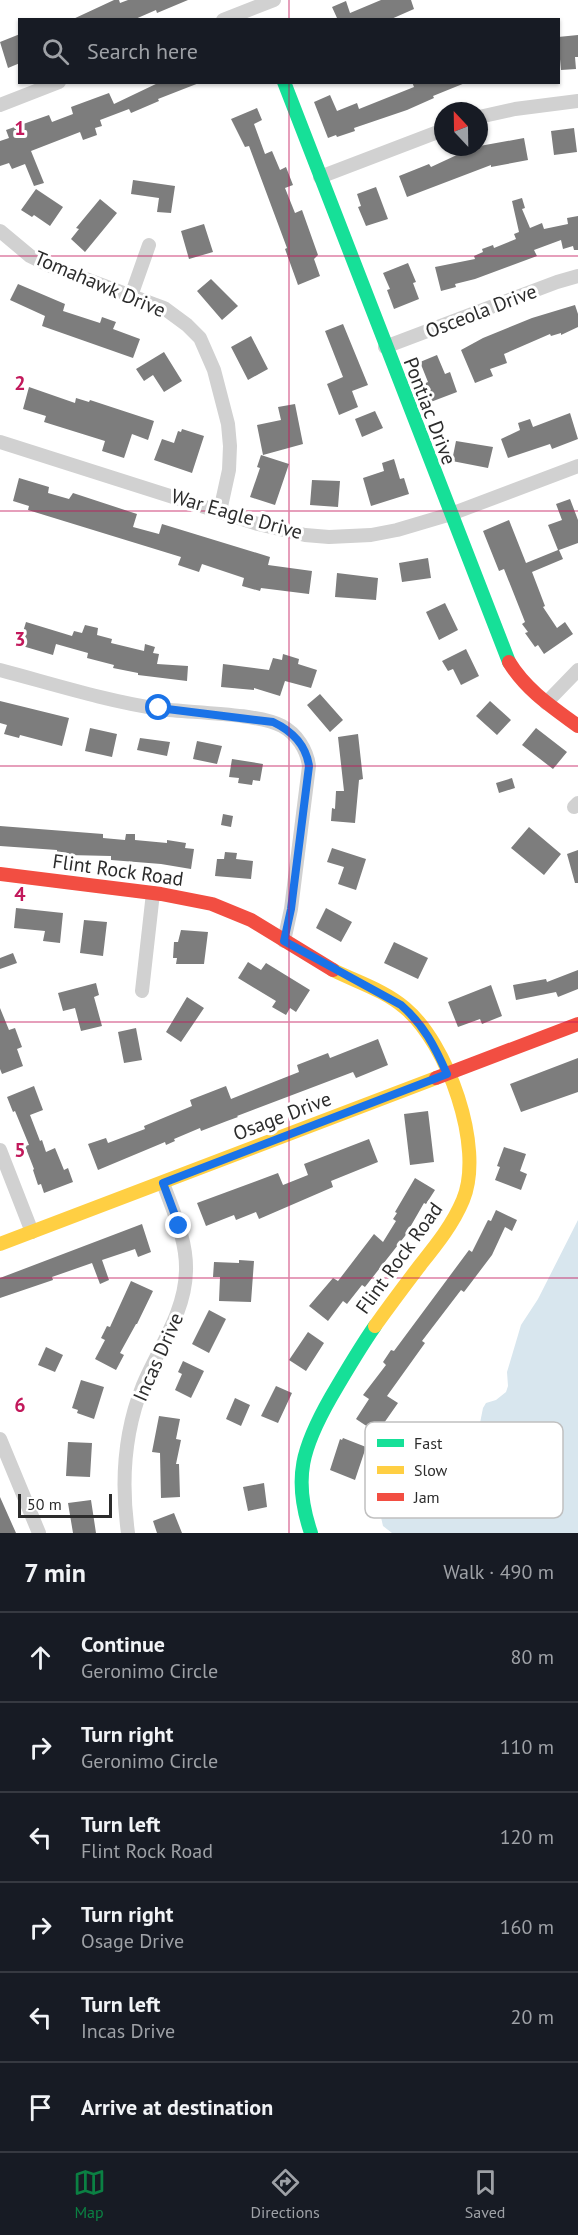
<!DOCTYPE html>
<html lang="en">
<head>
<meta charset="utf-8">
<style>
  :root { --surface:#171b24; --page:#242831; --text:#f1f3f6; --muted:#9ea1a6; --line:#363941; --accent:#0b8043 }
  body { margin:0; font-family:"PT Sans",sans-serif; background:var(--page); color:var(--text) }
  .compass { position:absolute; left:434px; top:102px; width:54px; height:54px; border-radius:50%; background:var(--surface); box-shadow:0 2px 4px #0004; rotate:338deg }
  .scale { position:absolute; left:18px; bottom:15px; width:94px; box-sizing:border-box; padding-left:6px; border:3px solid #2c2c2c; border-top:0; font-size:16px; line-height:21px; white-space:nowrap; color:#2c2c2c; -webkit-text-stroke:4px #fff; paint-order:stroke }
  .stop { position:absolute; width:18px; height:18px; margin:-14px; border:4px solid #1a73e8; border-radius:50%; background:#fff }
  .stop.end { background:#1a73e8; border-color:#fff; box-shadow:0 2px 6px #0008 }
  .list { margin:0; padding:0; list-style:none }
  h2 { display:flex; justify-content:space-between; align-items:center; height:78px; margin:0; padding:0 24px; font-size:26px }
  h2 small { font-size:20px; font-weight:400; color:var(--muted) }
  .list li { display:grid; grid-template-columns:39px 1fr auto; gap:18px; align-items:center; box-sizing:border-box; height:90px; padding:0 24px; border-top:2px solid var(--line) }
  .list b { display:block; font-size:22px; white-space:nowrap }
  .list p { margin:0; font-size:20px; white-space:nowrap; color:var(--muted) }
  .list em { font-size:20px; font-style:normal; color:var(--muted) }
  .icon { flex:none; width:33px; height:33px; fill:none; stroke:currentColor; stroke-width:2; stroke-linecap:round; stroke-linejoin:round }
  .map { position:relative; flex:none; width:578px; height:1533px; overflow:hidden }
  .search { position:absolute; background:var(--surface); box-shadow:0 2px 4px #0004; left:18px; right:18px; top:18px; height:66px; display:flex; align-items:center; gap:15px; box-sizing:border-box; padding:0 21px; border-radius:0px; color:var(--muted); font-size:22px }
  .sheet { height:618px; background:var(--surface) }
  nav { display:flex; justify-content:space-around; align-items:center; box-sizing:border-box; height:84px; border-top:2px solid var(--line); background:var(--surface); font-size:16px; color:var(--muted) }
  nav a { display:grid; justify-items:center; gap:3px }
  nav .on { color:var(--accent) }
  .map>svg:first-child { display:block }
</style>
</head>
<body>
<div class="map">
<svg width="578" height="1533" viewBox="0 0 578 1533">
  <rect width="100%" height="100%" fill="#fff"/>
  <path fill="#d8e6ee" d="M578 1220V1533H392L383 1526 380 1513 383 1508 403 1504 416 1488 424 1485 450 1484 466 1478 476 1458V1443L483 1408 486 1403 496 1400 506 1392 508 1386 507 1372 521 1325 538 1299Z"/>
  <path fill="#7d7d7d" d="M114 0H119L120 3 128 0H188L157 13 156 10 133 20H71Z
    M381 0H411L414 9 389 20H334L337 18 332 7 346 1 350 13Z
    M20 34V63L8 68 0 42Z
    M578 35V57H575L576 69 561 70 558 37Z
    M160 82 199 83 158 99 159 101 131 113 129 109 100 120 102 126 95 128 97 135 83 140 80 132 31 151 44 183 34 186 25 164 12 169 9 163 0 166V141L9 138 6 130 49 115 52 122 73 114 71 107 109 93 114 104Z
    M412 82 465 83 433 96 434 98 407 110 354 128 355 131 337 137 336 135 328 138 314 102 330 95 337 111 357 103 359 109 414 87Z
    M257 108 262 120 254 124 265 154 272 151 280 170 286 167 293 185 285 188 295 213 302 210 318 255 314 259 320 276 298 285 285 249 287 248 249 146 245 147 231 119Z
    M574 128 577 152 554 155 551 131Z
    M524 138 528 160 491 167V165L407 197 399 176 429 164 431 167 474 147Z
    M133 180 175 186 171 213 157 212 159 198 131 194Z
    M376 187 388 219 366 226 358 207 361 206 357 194Z
    M36 189 63 207 50 226 34 215 32 217 21 210Z
    M522 198 525 208 522 209 530 228 542 223 544 229 568 224 567 218 578 216V250H574L573 246 563 249 561 240 534 250 537 256 475 279 455 284 456 287 441 291 435 267 475 259 474 256 483 252 482 249 493 245 494 248 516 239 514 234 519 232 512 201Z
    M100 199 117 213 85 252 71 239 79 229 76 228Z
    M204 224 213 252 189 259 181 231Z
    M408 263 416 282 413 283 419 299 394 309 387 290 390 289 383 273Z
    M211 279 238 306 222 320 197 291Z
    M18 284 65 304 63 311 100 323 102 317 116 322 113 329 140 339 133 358 42 326 45 316 10 300Z
    M575 305 578 314V327L561 335V333L551 336 550 334 504 354 507 363 490 369 493 376 475 383 461 350 483 338 532 318Z
    M343 324 368 385 352 391 358 407 339 415 327 384 343 377 325 331Z
    M251 336 268 369 248 380 231 347Z
    M164 352 182 381 164 392 153 375 144 381 136 369Z
    M437 355 445 374 450 372 457 392 428 403 421 385 428 382 420 362Z
    M29 387 75 403 76 398 89 402 90 400 154 421 148 440 132 434 124 458 102 451 105 441 44 422 46 416 23 409Z
    M295 404 303 444 263 455 257 425 281 420 278 407Z
    M375 411 383 428 362 437 355 419Z
    M570 413 578 439 552 449 550 444 508 458 501 439 520 430 518 423 530 419 533 427Z
    M182 429 204 436 192 473 154 460 162 439 174 443 178 431 181 432Z
    M456 441 493 447 488 468 452 461Z
    M261 455 289 464 275 505 250 497 260 468 257 467Z
    M394 459 400 479 404 478 409 494 371 506 363 478 384 471 382 463Z
    M19 478 49 487 48 493 69 499 73 493 137 514 133 527 159 534 162 524 270 557 268 565 312 571 309 594 261 588 260 591 242 586 244 578 202 564 199 572 178 565 181 557 28 510 29 506 13 501Z
    M312 480 340 481 338 507 310 505Z
    M570 499 578 520V543L559 550 563 559 532 572 545 606 543 607 557 628 565 622 573 634 544 654 538 645 535 647 525 633 528 632 522 624 525 622 504 569 499 571 483 531 509 520 526 563 558 550 548 525 562 520 556 504Z
    M428 558 431 578 402 582 399 563Z
    M337 573 378 578 376 600 335 597Z
    M445 603 458 630 439 640 426 612Z
    M26 622 72 636 74 631 82 633 85 625 98 628 97 635 112 639 111 643 144 651 145 644 155 647 153 653 159 654 157 664 188 666 187 681 138 675V673L113 668 114 665 87 658 88 653 56 644 53 655 19 645Z
    M466 649 479 676 461 685 453 669 448 671 442 661Z
    M283 654 299 659 298 664 317 670 311 688 285 681 280 696 254 688V690L221 687 223 664 269 670 273 658 282 660Z
    M320 694 343 720 330 732 307 705Z
    M0 701 69 718 62 746 20 735 19 738 4 734 7 725 0 723Z
    M490 701 511 720 497 735 476 716Z
    M90 728 117 734 112 757 85 751Z
    M536 728 567 752 553 769 522 745Z
    M358 734 363 779 359 780 355 823 331 821 332 808 335 809 336 791H344L338 737Z
    M140 738 170 742 167 756 137 750Z
    M197 741 222 746 217 764 193 759Z
    M232 759 263 764 260 781 253 780 252 785 238 783 239 778 229 777Z
    M512 778 515 788 499 793 496 783Z
    M223 814 233 816 231 827 221 825Z
    M0 826 103 834V838L125 840 126 834H135V840L167 843V840L186 843 185 848 194 849 191 869 161 864 111 860V856L68 855V853L57 852V850L0 846Z
    M529 827 561 854 544 875 511 848Z
    M332 848 366 859 356 890 338 884 344 867 327 862Z
    M578 850V883H575L567 854Z
    M225 852 237 853 236 859 253 861 251 879 215 876 217 859H224Z
    M16 908 63 913 60 943 43 941 45 931 14 928Z
    M326 908 352 922 341 942 316 928Z
    M84 920 107 922 103 956 80 953Z
    M181 930 208 932 204 964H176L177 958H173L174 942H178Z
    M394 942 428 958 418 979 384 963Z
    M13 953 17 963 0 969V958Z
    M248 962 261 970 266 963 310 990 296 1012 290 1008 286 1015 272 1007 276 1001 238 978Z
    M578 970V989L558 997 556 992 516 1000 513 985 546 979 547 982Z
    M96 983 99 995 94 997 102 1026 81 1031 75 1008 63 1011 58 993Z
    M491 985 502 1016 482 1024 480 1019 458 1027 448 1002Z
    M187 997 204 1008 181 1042 166 1032Z
    M0 1008 9 1030 15 1028 22 1047 17 1049 23 1066 2 1074 0 1069Z
    M136 1028 142 1060 124 1063 118 1032Z
    M378 1039 388 1065 356 1078 353 1072 237 1116 238 1117 227 1121 201 1131 200 1128 174 1139 175 1141 166 1145 165 1142 98 1170 88 1144 106 1138 108 1143 145 1129 144 1126 192 1106 190 1100 226 1086 231 1099 299 1072 297 1065 328 1053 330 1058Z
    M578 1058V1092L521 1112 510 1084Z
    M34 1086 43 1110 30 1115 40 1141 42 1140 46 1152 55 1148 64 1170 68 1168 73 1182 44 1193 41 1184 38 1185 33 1170 34 1169 25 1146 29 1145 15 1111 13 1112 7 1097Z
    M428 1111 434 1162 410 1165 404 1114Z
    M369 1139 378 1162 331 1181 333 1187 259 1219 256 1212 236 1220 234 1215 206 1226 197 1203 278 1173 283 1185 308 1175 304 1164Z
    M504 1147 526 1154 520 1171 527 1174 521 1190 495 1180 500 1167 497 1166Z
    M415 1178 435 1190 426 1204 424 1203 405 1236 365 1287 362 1285 347 1304 343 1301 328 1321 309 1306 333 1278 338 1281 374 1234 383 1242 396 1221 393 1219 397 1213 395 1212Z
    M496 1210 517 1220 512 1231 505 1227 492 1255 464 1292 461 1290 422 1341 425 1343 387 1396 398 1403 377 1433 356 1419 369 1399 363 1395 386 1365 383 1362 391 1350 394 1351 469 1250 472 1252 488 1220 491 1221Z
    M142 1224 151 1252 138 1257 135 1249 102 1260 109 1280 100 1284 92 1263 52 1277 53 1280 0 1298V1278Z
    M239 1260 254 1261 251 1302 219 1301 220 1277H213L214 1262 239 1263Z
    M131 1281 153 1291 137 1324H136L120 1353 124 1355 116 1370 95 1359 105 1340 101 1338 107 1326 110 1327Z
    M209 1310 226 1319 209 1353 192 1344Z
    M308 1332 324 1343 306 1371 289 1360Z
    M46 1347 63 1355 55 1372 38 1365Z
    M183 1361 204 1371 191 1398 175 1390 182 1374 178 1372Z
    M81 1380 104 1387 94 1419 77 1413 78 1410 72 1408Z
    M276 1386 292 1393 278 1423 261 1416Z
    M235 1398 250 1405 241 1426 226 1419Z
    M159 1416 180 1419 176 1439 181 1440 176 1464H179L180 1497 161 1498 160 1453 152 1452Z
    M343 1438 366 1447 355 1480 330 1470 340 1439 342 1440Z
    M68 1442 92 1443 90 1477 66 1476Z
    M264 1483 267 1507 248 1511 243 1487Z
    M0 1497 16 1533H0Z
    M91 1500 96 1533H73L68 1503Z
    M174 1513 182 1533H157L153 1521Z"/>
  <g fill="none" stroke-linecap="round" stroke-linejoin="round">
    <path stroke="#d1d1d1" stroke-width="14" d="M223 20 274 0
      M0 105 59 82
      M479 117 515 109 578 101
      M320 177 443 130
      M0 231 30 256 48 265 164 308 187 325 200 338 214 370 228 424 230 446 229 470 220 511
      M131 296 149 245
      M385 347 557 282 578 276
      M0 442 258 524 305 535 329 537 371 535 397 530 451 514 578 466
      M0 670C53 684 106 701 160 709 191 713 257 713 282 726 297 734 307 750 309 766L291 909 284 941
      M546 703 578 670
      M574 807 578 803
      M142 991 153 893
      M0 1150 32 1232
      M0 1439 39 1533
      M128 1533C121 1483 124 1432 143 1385 159 1347 185 1313 186 1271 187 1240 173 1211 163 1183"/>
    <path stroke="#16e098" stroke-width="14" d="M284 82 509 662
      M311 1533C292 1478 303 1446 331 1397 345 1373 359 1349 375 1326"/>
    <path stroke="#ffcf43" stroke-width="14" d="M333 970C357 982 384 990 405 1008 447 1043 485 1147 463 1200 453 1224 437 1244 421 1264 405 1285 390 1305 375 1326
      M0 1244 436 1078"/>
    <path stroke="#f24e42" stroke-width="14" d="M509 662C526 690 552 707 578 726
      M0 874 161 894 212 904 251 920 333 970
      M436 1078 578 1024"/>
  </g>
  <g fill="none" stroke-linecap="round" stroke-linejoin="round">
    <path stroke="#1a73e8" stroke-width="8" d="M159 708 273 722C292 731 306 745 309 766L291 909 284 941 401 1005C424 1025 435 1047 447 1074L163 1183 179 1226"/>
  </g>
  <path fill="none" stroke="#c2185b" stroke-width="1.5" stroke-opacity="0.55" d="M289 0V20M289 82V1533M0 256H578M0 511H578M0 766H578M0 1022H578M0 1278H578"/>
  <g text-anchor="middle" dominant-baseline="central" stroke-width="6" stroke-linejoin="round" paint-order="stroke">
    <g font-size="20" fill="#2c2c2c" stroke="#fff">
      <text transform="translate(100 284) rotate(23)">Tomahawk Drive</text>
      <text transform="translate(481 311) rotate(-21)">Osceola Drive</text>
      <text transform="translate(430 411) rotate(69)">Pontiac Drive</text>
      <text transform="translate(237 514) rotate(16)">War Eagle Drive</text>
      <text transform="translate(118 870) rotate(8)">Flint Rock Road</text>
      <text transform="translate(282 1116) rotate(-21)">Osage Drive</text>
      <text transform="translate(399 1258) rotate(-54)">Flint Rock Road</text>
      <text transform="translate(158 1357) rotate(-66)">Incas Drive</text>
    </g>
  </g>
  <rect x="365" y="1422" width="198" height="96" rx="9" fill="#fff" stroke="#c0c0c0" stroke-width="1.5"/>
  <rect x="377" y="1439" width="27" height="8" fill="#16e098"/>
  <rect x="377" y="1466" width="27" height="8" fill="#ffcf43"/>
  <rect x="377" y="1493" width="27" height="8" fill="#f24e42"/>
  <g font-size="16" fill="#2c2c2c">
    <text x="414" y="1449">Fast</text>
    <text x="414" y="1476">Slow</text>
    <text x="414" y="1503">Jam</text>
  </g>
  <g font-size="20" text-anchor="middle" font-weight="bold" fill="#c2185b" stroke="#fff" stroke-width="6" stroke-linejoin="round" paint-order="stroke">
    <text x="20" y="135">1</text>
    <text x="20" y="390">2</text>
    <text x="20" y="646">3</text>
    <text x="20" y="901">4</text>
    <text x="20" y="1157">5</text>
    <text x="20" y="1412">6</text>
  </g>
</svg>
<svg class="compass" viewBox="-18 -18 36 36"><path d="M0-13l5 13h-10z" fill="#e53935"/><path d="M0 13l5-13h-10z" fill="#9ea1a6"/></svg>
<div class="scale">50 m</div>
<div class="stop" style="left:159px;top:708px"></div>
<div class="stop end" style="left:179px;top:1226px"></div>
<div class="search"><svg class="icon" aria-label="search" viewBox="0 0 24 24"><circle cx="10" cy="10" r="6"/><path d="M15 15l6 6"/></svg>Search here</div>
</div>
<section class="sheet">
<h2>7 min<small>Walk · 490 m</small></h2>
<ul class="list">
<li><svg class="icon" aria-label="ahead" viewBox="0 0 24 24"><path d="M12 20V5M6 11l6-6 6 6"/></svg><div><b>Continue</b><p>Geronimo Circle</p></div><em>80 m</em></li>
<li><svg class="icon" aria-label="right" viewBox="0 0 24 24"><path d="M7 20v-9h11M14 6l5 5-5 5"/></svg><div><b>Turn right</b><p>Geronimo Circle</p></div><em>110 m</em></li>
<li><svg class="icon" aria-label="left" viewBox="0 0 24 24"><path d="M17 20v-9H6M10 6l-5 5 5 5"/></svg><div><b>Turn left</b><p>Flint Rock Road</p></div><em>120 m</em></li>
<li><svg class="icon" aria-label="right" viewBox="0 0 24 24"><path d="M7 20v-9h11M14 6l5 5-5 5"/></svg><div><b>Turn right</b><p>Osage Drive</p></div><em>160 m</em></li>
<li><svg class="icon" aria-label="left" viewBox="0 0 24 24"><path d="M17 20v-9H6M10 6l-5 5 5 5"/></svg><div><b>Turn left</b><p>Incas Drive</p></div><em>20 m</em></li>
<li><svg class="icon" aria-label="arrive" viewBox="0 0 24 24"><path d="M6 21V4h12l-3 4 3 4H6"/></svg><div><b>Arrive at destination</b></div></li>
</ul>
</section>
<nav>
<a class="on"><svg class="icon" aria-label="map" viewBox="0 0 24 24"><path d="M3 6l6-2 6 2 6-2v14l-6 2-6-2-6 2zM9 4v14M15 6v14"/></svg>Map</a>
<a><svg class="icon" aria-label="directions" viewBox="0 0 24 24"><path d="M12 3l9 9-9 9-9-9zM9 14v-3h6M13 9l2 2-2 2"/></svg>Directions</a>
<a><svg class="icon" aria-label="saved" viewBox="0 0 24 24"><path d="M7 4h10v16l-5-4-5 4z"/></svg>Saved</a>
</nav>
</body>
</html>
